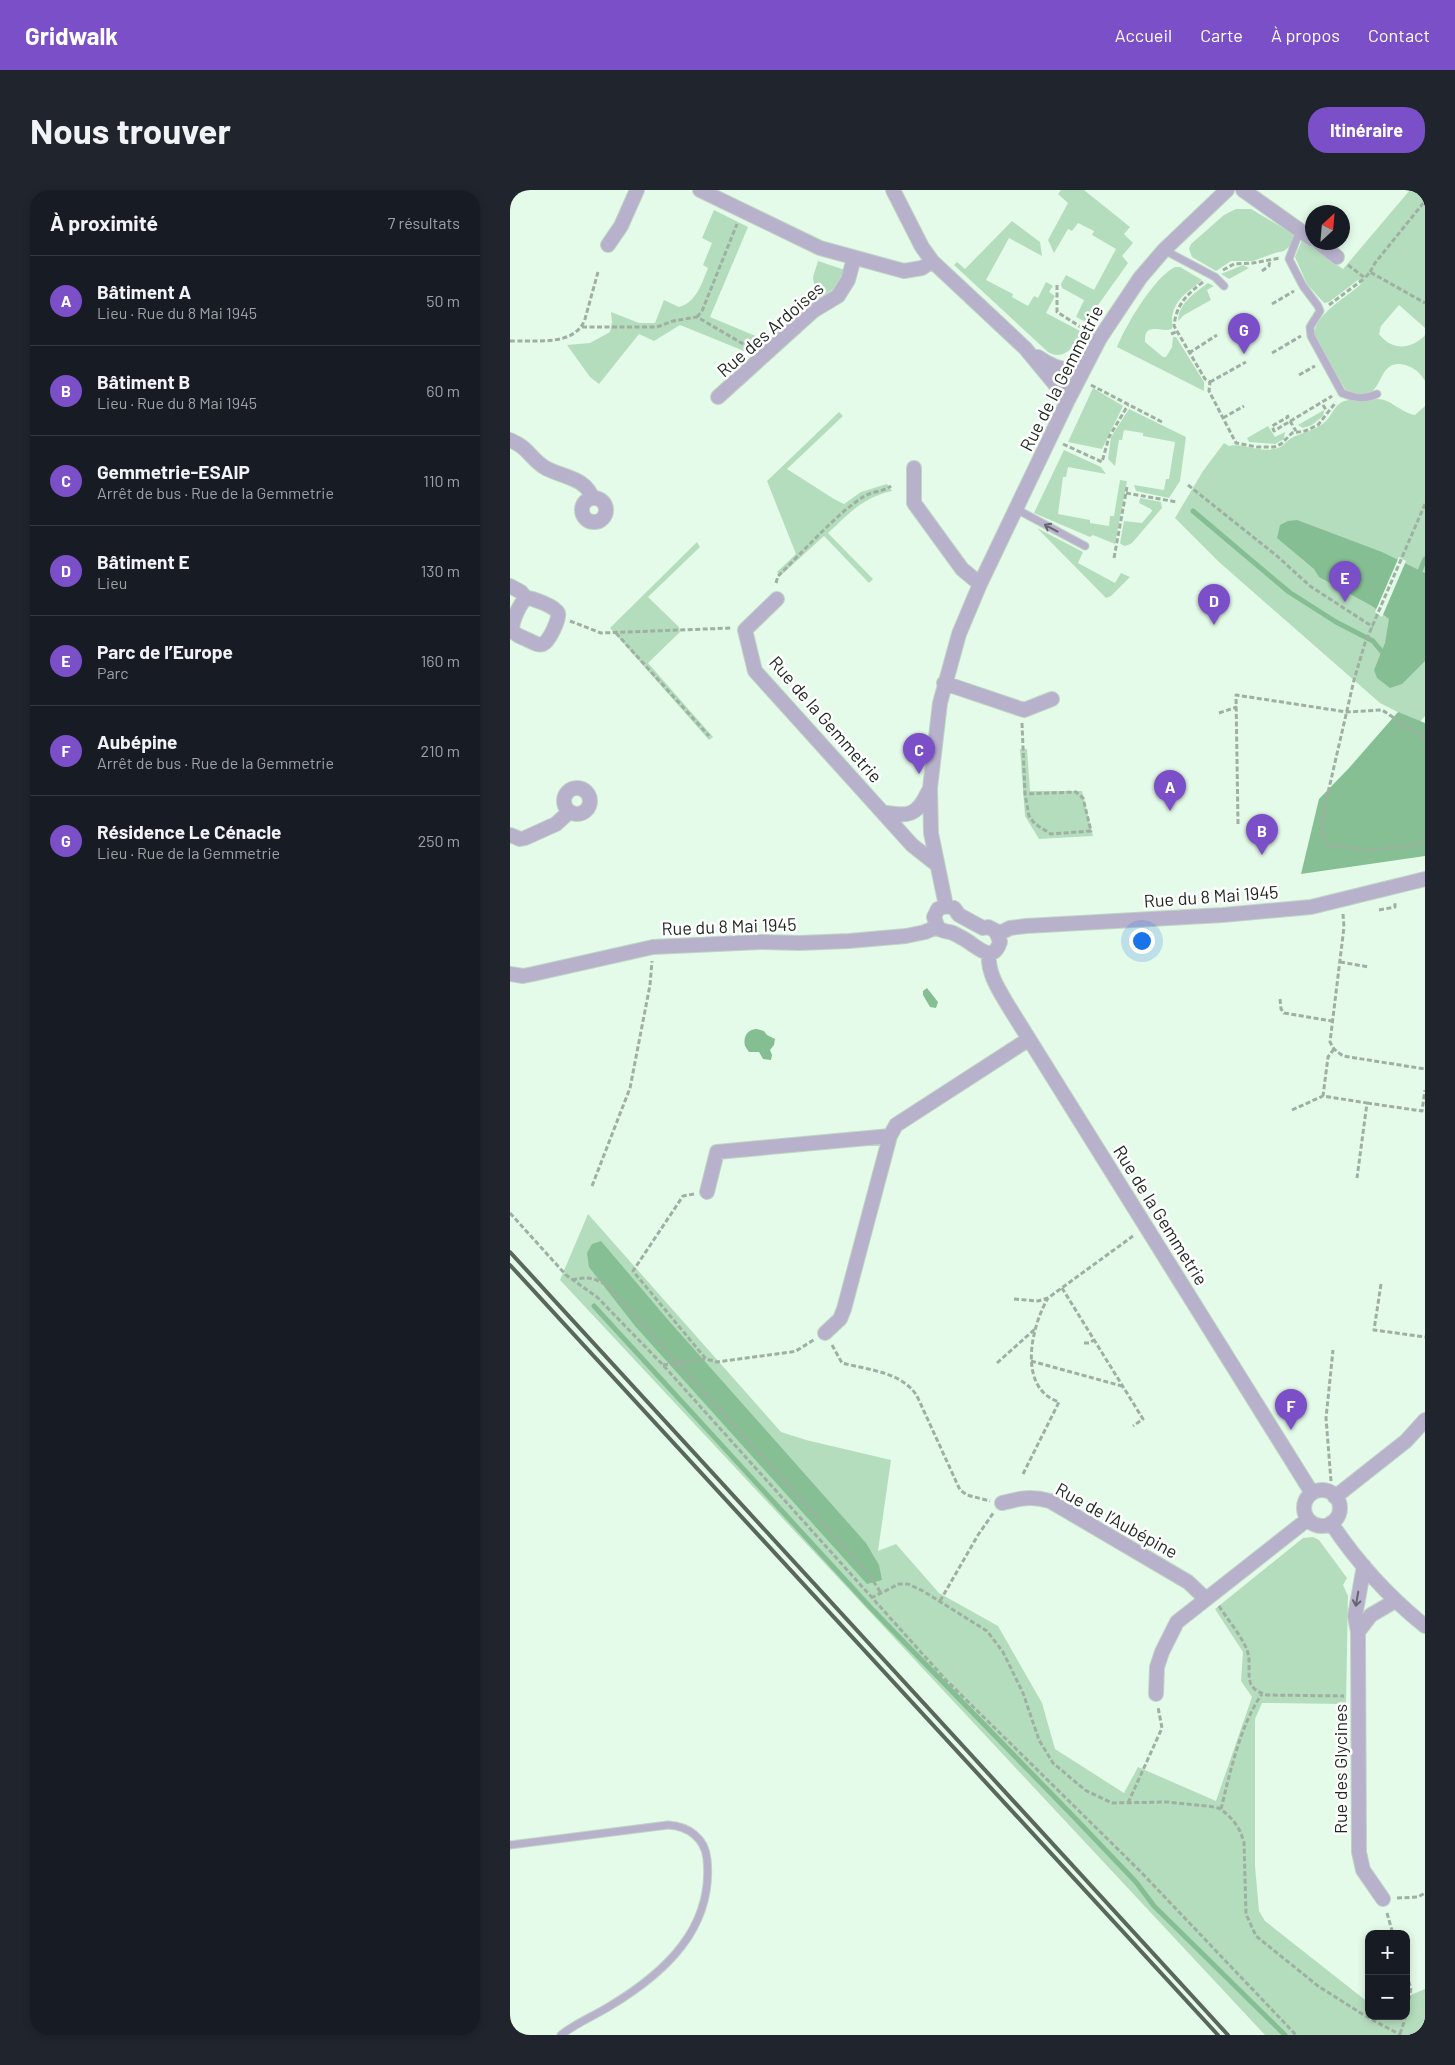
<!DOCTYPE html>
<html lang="fr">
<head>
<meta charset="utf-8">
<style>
  :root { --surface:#171b24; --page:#20242c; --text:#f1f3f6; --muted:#9ea1a6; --line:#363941; --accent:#7a4fc8 }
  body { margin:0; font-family:Barlow,sans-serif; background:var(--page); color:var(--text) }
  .controls { position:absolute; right:15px; bottom:15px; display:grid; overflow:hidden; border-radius:10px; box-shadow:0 2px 8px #0003 }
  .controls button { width:45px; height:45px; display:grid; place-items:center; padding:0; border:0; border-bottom:1px solid var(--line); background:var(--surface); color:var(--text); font:25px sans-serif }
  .compass { position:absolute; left:795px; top:15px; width:45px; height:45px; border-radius:50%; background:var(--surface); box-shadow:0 2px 8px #0003; rotate:26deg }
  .you { position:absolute; left:631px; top:750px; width:18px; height:18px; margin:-12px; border:4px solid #fff; border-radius:50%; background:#1a73e8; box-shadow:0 0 0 8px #1a73e833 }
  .badge { display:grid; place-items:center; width:32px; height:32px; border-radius:50%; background:var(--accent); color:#fff; font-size:16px; font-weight:700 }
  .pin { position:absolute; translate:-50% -41px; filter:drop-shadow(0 1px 2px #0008) }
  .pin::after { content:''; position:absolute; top:26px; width:18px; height:15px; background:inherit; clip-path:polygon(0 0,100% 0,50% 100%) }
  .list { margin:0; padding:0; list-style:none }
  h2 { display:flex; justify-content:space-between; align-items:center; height:65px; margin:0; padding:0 20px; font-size:21px }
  h2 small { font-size:16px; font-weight:400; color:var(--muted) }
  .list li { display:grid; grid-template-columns:32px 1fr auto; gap:15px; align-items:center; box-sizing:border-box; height:90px; padding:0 20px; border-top:1px solid var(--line) }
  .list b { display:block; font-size:19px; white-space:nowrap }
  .list p { margin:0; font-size:16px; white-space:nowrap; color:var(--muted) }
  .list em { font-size:16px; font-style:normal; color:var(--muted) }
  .map { position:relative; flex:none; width:915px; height:1845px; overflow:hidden; border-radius:20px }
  header { display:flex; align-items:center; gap:30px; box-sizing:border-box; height:70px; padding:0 25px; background:var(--accent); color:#fff }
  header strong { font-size:24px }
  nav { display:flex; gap:28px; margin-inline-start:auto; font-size:18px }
  .intro { display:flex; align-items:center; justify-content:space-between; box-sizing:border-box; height:120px; padding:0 30px }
  h1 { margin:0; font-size:35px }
  .button { padding:12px 22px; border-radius:20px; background:var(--accent); color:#fff; font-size:18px; font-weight:700 }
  main { display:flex; gap:30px; padding:0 30px }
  aside { flex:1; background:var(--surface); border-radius:20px; box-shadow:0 2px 8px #0003 }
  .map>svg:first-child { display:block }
</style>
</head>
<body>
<header>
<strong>Gridwalk</strong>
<nav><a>Accueil</a><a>Carte</a><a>À propos</a><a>Contact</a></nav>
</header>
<div class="intro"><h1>Nous trouver</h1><a class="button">Itinéraire</a></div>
<main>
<aside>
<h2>À proximité<small>7 résultats</small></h2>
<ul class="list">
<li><span class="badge">A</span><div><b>Bâtiment A</b><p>Lieu · Rue du 8 Mai 1945</p></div><em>50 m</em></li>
<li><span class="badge">B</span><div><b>Bâtiment B</b><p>Lieu · Rue du 8 Mai 1945</p></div><em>60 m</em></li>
<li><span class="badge">C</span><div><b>Gemmetrie-ESAIP</b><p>Arrêt de bus · Rue de la Gemmetrie</p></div><em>110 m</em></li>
<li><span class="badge">D</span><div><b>Bâtiment E</b><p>Lieu</p></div><em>130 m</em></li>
<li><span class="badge">E</span><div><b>Parc de l’Europe</b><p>Parc</p></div><em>160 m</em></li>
<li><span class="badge">F</span><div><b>Aubépine</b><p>Arrêt de bus · Rue de la Gemmetrie</p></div><em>210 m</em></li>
<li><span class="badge">G</span><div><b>Résidence Le Cénacle</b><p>Lieu · Rue de la Gemmetrie</p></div><em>250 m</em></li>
</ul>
</aside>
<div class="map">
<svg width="915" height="1845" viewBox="0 0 915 1845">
  <rect width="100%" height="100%" fill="#e5fbe9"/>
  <path fill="#b4ddbd" d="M551 0H574L620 37 614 44 623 53 612 66 618 73 576 132 566 127 574 110 552 98 551 94 556 85 584 100 606 59 582 45 584 41 568 33 562 41 558 39 544 63 538 50 558 13 548 4Z
    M900 0H915V138L889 115 871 136 869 144C882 161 901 160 915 145V191C911 184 906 179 898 176 871 166 873 196 860 203 853 207 844 203 837 202L805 148C800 126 838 107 852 93L848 90 819 112 814 113 797 94 785 67 792 50 833 79Z
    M726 19H741L785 45 780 56 774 61 765 63 743 71H721L706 81 682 67 679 59 681 54 714 25Z
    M204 20 238 37 200 127 255 150 239 163 170 135 144 151 129 144 89 194 80 187 57 155 80 153 100 142 102 132 101 122 129 133H145L154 110 169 117C186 113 192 93 198 78L193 75 202 53 192 48Z
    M502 31 530 52 532 66 499 48 476 90 503 104 502 107 518 116 524 106 528 108 536 92 543 96 539 102 545 106 536 123 572 142C566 155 554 172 538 162L444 75 447 72 455 79Z
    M308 71 335 80 324 99 306 110 303 87Z
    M733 75 739 78 719 89 711 84Z
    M665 77H670L692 90C680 101 667 107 663 123 661 129 663 134 662 139 651 143 634 131 635 152L653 167H656L662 157 663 147H666L694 192V201L607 157C615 136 645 86 665 77Z
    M698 93 704 96 697 100 701 110 674 125 668 131C669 112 685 103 698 93Z
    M583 198 613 216 592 259 558 252Z
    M866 209C880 208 891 223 905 225L915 216V526L909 533 870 513 709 372 665 328 693 281 714 253 719 256C733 252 750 264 768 258 774 256 775 252 780 249 788 243 804 242 815 232 821 227 824 216 832 212 840 208 854 212 866 209Z
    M619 219 676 247 670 291 659 308 626 301 624 295 654 300 656 289H659L665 252 633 246V243L614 240 612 250H609L605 276 598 269 601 247Z
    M814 220 813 226 802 235 793 238 788 235Z
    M329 222 333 226 277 279 324 309 334 314 351 302 377 294 382 301C352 308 341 322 318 343L363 389 359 393 314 346 270 386 267 382 286 364 257 291Z
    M758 236 765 247 775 242 774 249 765 254 739 252 737 248Z
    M554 260 591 277 596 284 558 277 556 287H553L548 324 580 330V333L599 336 600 326H604L610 290 617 291 605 354 583 345 580 347 524 323Z
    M630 308 651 312 652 318 622 353C618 355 614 358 610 353L614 331 632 333 642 321 641 319 629 313Z
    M527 338 573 362 568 373 605 393 611 383 620 387 601 406 596 408Z
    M187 352 190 357 138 407 169 437 170 442 138 473 203 547 199 550 100 438Z
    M510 559H517L520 601H572L583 646 529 649 515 626Z
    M78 1024 271 1242 296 1250 381 1270 368 1361 386 1354 429 1403 488 1436 532 1513 545 1559 614 1603 628 1577 706 1611 742 1507 731 1491 733 1462 705 1419 793 1348 803 1347 809 1350 837 1388 833 1395 838 1406 836 1514 752 1513 745 1529V1676L749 1721 755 1731 859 1813V1826H896V1807L915 1799V1845H755L50 1090Z"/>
  <path fill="#86bf93" d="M888 522 915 533V666L791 684 809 609 839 578Z
    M91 1051 159 1131 356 1353 369 1375 372 1390 357 1394 125 1136 79 1077 77 1063 82 1054Z"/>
  <path fill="#86be93" d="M787 330 872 362 915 383V471L892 494 880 498 867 488 864 480 875 453 879 429 862 416 809 387 804 379 767 348 770 335 778 331Z
    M417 798 428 812 426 818 420 817 413 805V801Z
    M247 839 254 841 257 845 265 849 264 855 260 860 262 865 261 870 253 869 249 862H239L235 856C233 847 237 839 247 839Z"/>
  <path fill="#e5fbe9" d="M889 367 896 371 872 427 865 422Z"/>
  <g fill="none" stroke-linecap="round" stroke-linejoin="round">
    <path stroke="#86be93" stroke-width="5" d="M683 321 779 402 826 432 863 451 872 462
      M910 381 915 369
      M84 1116 360 1417 563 1626 626 1692 644 1716 775 1845"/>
    <defs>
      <path id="lane" d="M790 40 779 69 793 96 808 116 810 121 800 137 801 146 832 203C845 208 854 210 867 204
        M654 60 705 87 714 96
        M506 319 575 356
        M0 1655 158 1635C178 1636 195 1648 197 1669 204 1738 155 1783 100 1816 84 1826 66 1833 51 1845"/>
      <path id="street" d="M190 0 310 58 394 81 412 78 422 71
        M383 0 412 57 422 71 515 158 558 210
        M733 0 802 49
        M808 52 827 67
        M98 55 111 36 127 0
        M528 167C542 177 559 185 576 175
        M208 207 303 121 328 106 338 90 344 68
        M0 250C19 258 19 267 34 277 50 287 76 287 82 308
        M404 278V313L452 379 470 394
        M72 320a12 12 0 1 1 24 0a12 12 0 1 1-24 0Z
        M0 396 11 402 16 408
        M16 408C22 408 45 416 48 423 50 428 39 452 33 454 28 456 23 452 18 450 12 447 6 446 2 440 2 431 9 415 16 408Z
        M267 409 235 440 245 481 402 655 426 674
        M434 493 514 520 542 509
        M54 611a13 13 0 1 1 26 0a13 13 0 1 1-26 0Z
        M373 622C398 627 407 626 418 602
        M0 645 10 649 15 648 46 634 59 622
        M436 716 421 643 420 598 430 513 449 444 470 394 558 210 590 148 630 88 654 60 717 0
        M436 716 444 718 449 725 473 738 478 737 486 741 490 752C484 770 473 762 463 755 457 750 449 746 443 743 438 741 433 742 428 738L424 727 428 719Z
        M488 744 500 738 516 736 713 725 801 717 915 689
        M479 763C477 783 489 800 499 817L802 1303
        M0 784 13 786 23 784 143 757 251 752 289 753 339 751 396 746 415 742 427 737
        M197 1002 207 962 380 946
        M315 1143 330 1129 334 1119 380 946 386 935 519 849
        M794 1318a18 18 0 1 1 36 0a18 18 0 1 1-36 0Z
        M825 1307 896 1251 915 1230
        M492 1313C510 1308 522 1306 540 1311L678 1392 696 1409
        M821 1333C847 1372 879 1407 915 1436
        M854 1376 845 1426 848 1442 849 1662 853 1680 873 1709
        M848 1442 861 1425 885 1411
        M646 1504 647 1477 652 1462 667 1432 798 1329"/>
    </defs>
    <use href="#lane" stroke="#c1d5c5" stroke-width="9"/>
    <use href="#street" stroke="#c1d5c5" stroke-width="16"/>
    <path stroke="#9fb0a2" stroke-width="3" stroke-dasharray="5 2.5" stroke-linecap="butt" d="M838 75 855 88 860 82 915 113
      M713 80 724 74 743 73 770 68
      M752 81 759 76 760 70
      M860 82 865 73 915 11
      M693 92C677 104 666 115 664 136L695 189 700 192 699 201 726 253 747 257H764L771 254 782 243 795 241 808 235 826 212
      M547 95V122L577 141
      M762 114 784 101
      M819 115 855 88
      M187 127 192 121 227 34
      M72 137H147L163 131 187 127 242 159
      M661 144 666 142
      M0 151C25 150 65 157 75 129L88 82
      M679 163 707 145
      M762 163 791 146
      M789 185 805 176
      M700 192 736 172
      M581 195 652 232
      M813 215 818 223
      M777 225 778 227 762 236 764 241 822 206
      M713 228 734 216
      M780 231 786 241
      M553 254 592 272 599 247 618 215
      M678 295 767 366 800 396 863 437
      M616 303 667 312
      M915 314 855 453 844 490 811 633 816 655 864 660 915 653
      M604 368 617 297
      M266 393 268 386C293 362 325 325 353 307 362 301 373 302 381 296
      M60 431 91 443 222 438
      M106 443 199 546
      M709 523 727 517
      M512 533 515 604 519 626 525 634 541 644 581 641 573 608 566 602 515 604
      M728 634 726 505 837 522 872 520 915 548
      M869 720 885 717V711
      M833 724 834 737 820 852 824 859 833 866 915 879
      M830 772 859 777
      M770 809 771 819 774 823 822 831
      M824 859 818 867 813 906 857 913 847 988
      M857 913 912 921 915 900
      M782 920 813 906
      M82 996 120 898 140 795 142 771
      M184 1004 173 1006 123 1081 196 1169 207 1172 281 1162 286 1161 305 1149
      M0 1023 56 1085 87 1107 153 1175 436 1490 630 1681 786 1845
      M62 1090C76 1086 87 1088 99 1097L358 1383 371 1403
      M871 1094 864 1140 915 1147
      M552 1098 633 1229 623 1236
      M504 1109 528 1111 538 1108 623 1046
      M574 1153H579L584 1150
      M322 1155 332 1173C359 1180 392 1182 407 1206L450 1300 457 1305 480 1311
      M521 1171 612 1196
      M487 1173 525 1139
      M153 1175 195 1169
      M513 1284 549 1212C507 1198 521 1137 538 1108
      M821 1291 816 1228 823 1160
      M361 1408 389 1394H398L413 1401 477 1441 493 1462 513 1503 529 1550 543 1573 575 1600 602 1613 658 1612 705 1617 711 1619 723 1630 730 1641 734 1652 736 1724 746 1746 808 1796 857 1827 891 1845
      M430 1411 468 1345 484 1322
      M709 1416C718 1430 731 1445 737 1460 744 1479 729 1497 757 1505L834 1506
      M618 1613 652 1538 648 1517
      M711 1619C720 1583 730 1535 752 1504
      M887 1708 908 1707 915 1703
      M877 1723 883 1744
      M896 1784 901 1798 896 1825
      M890 1844 896 1826"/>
    <use href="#lane" stroke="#b8b1cc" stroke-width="7"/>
    <use href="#street" stroke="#b8b1cc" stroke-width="14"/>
    <path stroke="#5a675d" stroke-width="4" d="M0 1062 718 1845
      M0 1075 708 1845"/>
  </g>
  <defs><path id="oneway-shaft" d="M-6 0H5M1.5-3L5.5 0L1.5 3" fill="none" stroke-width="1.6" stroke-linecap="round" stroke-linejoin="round" transform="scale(1.25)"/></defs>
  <g stroke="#64656e">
    <use href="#oneway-shaft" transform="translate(541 338) rotate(-152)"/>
    <use href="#oneway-shaft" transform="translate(847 1409) rotate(100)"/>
  </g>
  <g text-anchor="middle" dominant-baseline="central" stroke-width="5" stroke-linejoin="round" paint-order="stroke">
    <g font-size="18" fill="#1f2721" stroke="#fff">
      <text transform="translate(260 139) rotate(-41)">Rue des Ardoises</text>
      <text transform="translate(551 188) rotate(-63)">Rue de la Gemmetrie</text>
      <text transform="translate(316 529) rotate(49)">Rue de la Gemmetrie</text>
      <text transform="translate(701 706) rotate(-4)">Rue du 8 Mai 1945</text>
      <text transform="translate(219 736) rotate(-2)">Rue du 8 Mai 1945</text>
      <text transform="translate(651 1025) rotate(58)">Rue de la Gemmetrie</text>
      <text transform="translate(607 1330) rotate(29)">Rue de l’Aubépine</text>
      <text transform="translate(830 1579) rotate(-90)">Rue des Glycines</text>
    </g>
  </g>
</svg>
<div class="controls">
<button>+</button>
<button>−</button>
</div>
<svg class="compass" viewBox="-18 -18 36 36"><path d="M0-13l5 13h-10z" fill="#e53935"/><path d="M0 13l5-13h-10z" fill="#9ea1a6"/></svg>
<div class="you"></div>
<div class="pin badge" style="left:660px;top:621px">A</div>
<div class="pin badge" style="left:752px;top:665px">B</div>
<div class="pin badge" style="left:409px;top:584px">C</div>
<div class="pin badge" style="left:704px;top:435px">D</div>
<div class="pin badge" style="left:835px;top:412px">E</div>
<div class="pin badge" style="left:781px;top:1240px">F</div>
<div class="pin badge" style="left:734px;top:164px">G</div>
</div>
</main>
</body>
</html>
